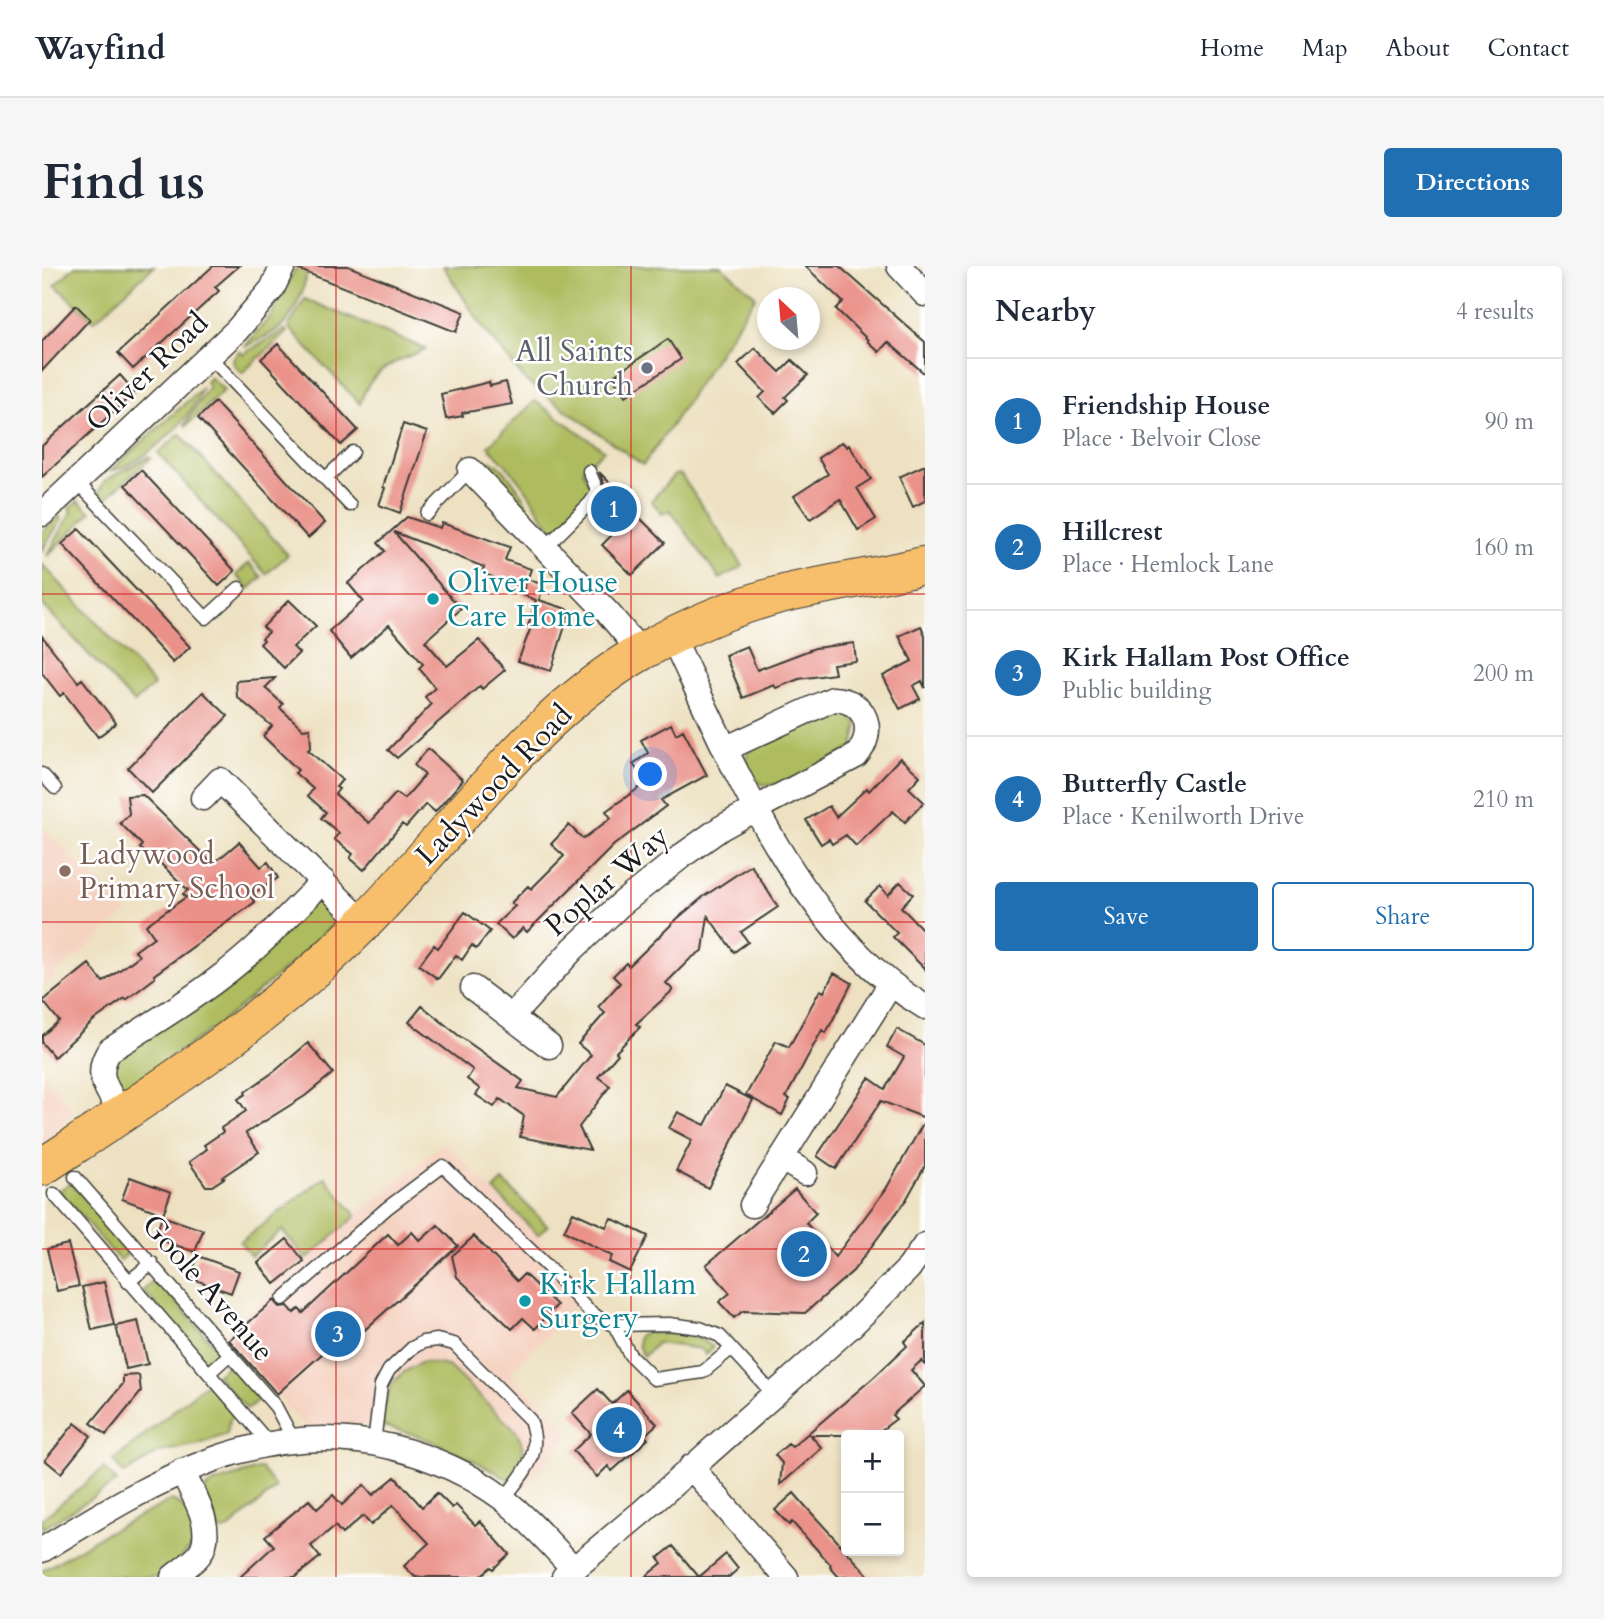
<!DOCTYPE html>
<html lang="en">
<head>
<meta charset="utf-8">
<style>
  :root { --surface:#fff; --page:#f6f6f7; --text:#1f2937; --muted:#747a83; --line:#e0e1e3; --accent:#1f6fb2 }
  body { margin:0; font-family:Cardo,serif; background:var(--page); color:var(--text) }
  .controls { position:absolute; right:21px; bottom:21px; display:grid; overflow:hidden; border-radius:7px; box-shadow:0 4px 10px #0003 }
  .controls button { width:63px; height:63px; display:grid; place-items:center; padding:0; border:0; border-bottom:2px solid var(--line); background:var(--surface); color:var(--text); font:35px sans-serif }
  .compass { position:absolute; left:715px; top:21px; width:63px; height:63px; border-radius:50%; background:var(--surface); box-shadow:0 4px 10px #0003; rotate:334deg }
  .you { position:absolute; left:609px; top:509px; width:24px; height:24px; margin:-18px; border:5px solid #fff; border-radius:50%; background:#1a73e8; box-shadow:0 0 0 10px #1a73e833 }
  .badge { display:grid; place-items:center; width:46px; height:46px; border-radius:50%; background:var(--accent); color:#fff; font-size:23px; font-weight:700 }
  .pin { position:absolute; translate:-50% -50%; border:4px solid #fff; box-shadow:0 2px 7px #0006 }
  .list { margin:0; padding:0; list-style:none }
  h2 { display:flex; justify-content:space-between; align-items:center; height:91px; margin:0; padding:0 28px; font-size:30px }
  h2 small { font-size:23px; font-weight:400; color:var(--muted) }
  .list li { display:grid; grid-template-columns:46px 1fr auto; gap:21px; align-items:center; box-sizing:border-box; height:126px; padding:0 28px; border-top:2px solid var(--line) }
  .list b { display:block; font-size:26px; white-space:nowrap }
  .list p { margin:0; font-size:23px; white-space:nowrap; color:var(--muted) }
  .list em { font-size:23px; font-style:normal; color:var(--muted) }
  .actions { display:flex; gap:14px; padding:21px 28px }
  .actions a { flex:1; padding:16px 0; border:2px solid var(--accent); border-radius:7px; text-align:center; font-size:24px; color:var(--accent) }
  .actions .main { background:var(--accent); color:#fff }
  .map { position:relative; flex:none; width:883px; height:1311px; overflow:hidden; border-radius:7px }
  header { display:flex; align-items:center; gap:42px; box-sizing:border-box; height:98px; padding:0 35px; background:var(--surface); border-bottom:2px solid var(--line) }
  header strong { font-size:33px }
  nav { display:flex; gap:38px; margin-inline-start:auto; font-size:24px }
  .intro { display:flex; align-items:center; justify-content:space-between; box-sizing:border-box; height:168px; padding:0 42px }
  h1 { margin:0; font-size:49px }
  .button { padding:18px 32px; border-radius:7px; background:var(--accent); color:#fff; font-size:24px; font-weight:700 }
  main { display:flex; gap:42px; padding:0 42px }
  aside { flex:1; background:var(--surface); border-radius:7px; box-shadow:0 4px 10px #0003 }
  .map>svg:first-child { display:block }
</style>
</head>
<body>
<header>
<strong>Wayfind</strong>
<nav><a>Home</a><a>Map</a><a>About</a><a>Contact</a></nav>
</header>
<div class="intro"><h1>Find us</h1><a class="button">Directions</a></div>
<main>
<div class="map">
<svg width="883" height="1311" viewBox="0 0 883 1311">
  <rect width="100%" height="100%" fill="#fff"/>
  <filter id="ink" filterUnits="userSpaceOnUse"><feTurbulence type="fractalNoise" baseFrequency=".0143" numOctaves="2"/><feDisplacementMap in="SourceGraphic" scale="14" xChannelSelector="R" yChannelSelector="G"/><feConvolveMatrix kernelMatrix="1 2 1 2 8 2 1 2 1" color-interpolation-filters="sRGB"/></filter>
  <filter id="wash" filterUnits="userSpaceOnUse"><feTurbulence type="fractalNoise" baseFrequency=".00686" numOctaves="4" result="noise"/><feDisplacementMap in="SourceGraphic" scale="28" xChannelSelector="R" yChannelSelector="G"/><feGaussianBlur stdDeviation="1.57" result="paint"/><feColorMatrix in="noise" values="0 0 0 0 0 0 0 0 0 0 0 0 0 0 0 0 0 1.4 0 .05"/><feComposite in="paint" operator="in"/></filter>
  <g filter="url(#wash)">
    <rect width="100%" height="100%" fill="#ede1c1"/>
    <path fill="#f5d3c1" d="M0 561 86 646 0 721Z
      M0 805 31 844 21 857 0 877Z
      M402 876 550 1025 468 1106 524 1162 525 1171 482 1223 418 1187 389 1174 346 1162 306 1159 263 1161 181 1067 233 1022V1018Z"/>
    <path fill="#aebc5f" stroke="#656c3e" stroke-width="2" d="M33 0H112L52 55 13 19Z
      M255 0H266C263 21 256 42 242 58 233 68 214 75 202 81L228 51Z
      M401 0H679L714 30 627 163 601 199 484 115 437 56Z
      M263 33 384 83C352 97 329 101 318 138L246 61Z
      M243 64 245 66 200 107 192 99 191 93 197 85 201 88Z
      M168 111 182 124 144 160 143 158 167 120 164 116Z
      M159 123C150 154 102 198 68 205Z
      M493 135 562 184 541 203 550 227 513 266C501 254 496 242 487 228 475 210 461 195 446 180Z
      M138 168 246 289 224 308 116 187Z
      M107 191 109 192 62 234 57 226 62 215Z
      M448 194C468 203 485 237 493 256L445 205V198Z
      M635 208 639 209 701 300 678 313 628 244 621 248 609 235 631 210Z
      M36 235 49 246 5 290 30 245 27 242Z
      M17 250 20 253 0 284V266Z
      M207 297 220 311 207 323 194 309Z
      M0 298 112 419 92 437 0 338Z
      M801 442 816 458 811 482C790 492 757 512 736 518 714 524 703 505 705 486Z
      M280 634 288 638 296 647 295 654 248 699 177 758 87 820 73 816 69 810 73 794 271 637Z
      M283 911 314 950 265 993 240 964 209 990 198 976Z
      M461 915 506 960 496 969 452 924Z
      M29 916 89 984 78 995 17 925Z
      M114 1013 178 1086 165 1098 101 1024Z
      M603 1066C625 1068 654 1066 671 1081L664 1089 659 1083 615 1077 601 1091 596 1079V1071Z
      M381 1096 406 1100 475 1166C485 1185 482 1199 467 1214 427 1190 386 1170 340 1160 341 1127 349 1109 381 1096Z
      M187 1098 218 1132 205 1143 174 1109Z
      M165 1117 192 1148 187 1155 185 1168 158 1178 118 1186 82 1208 71 1195Z
      M62 1202 75 1216 0 1263V1253Z
      M219 1202 234 1222 189 1261 182 1265 177 1264 165 1241 163 1223 170 1218Z
      M130 1234C150 1243 151 1258 152 1278L120 1311H0V1305L62 1268Z"/>
    <g id="blocks">
      <path fill="#ea9289" d="M171 0H197L173 21 177 25 91 103 76 87Z
        M256 0H306L422 46 414 66 255 3Z
        M763 0H797L883 76V108L846 76 837 86 825 75 826 74 794 43 801 36Z
        M34 39 48 53 0 105V75Z
        M626 73 639 93 584 130 570 111Z
        M236 78 316 164 299 179 219 93Z
        M713 82 738 106 750 94 766 109 743 131 746 134 733 147 717 132 723 126 696 98Z
        M78 109 93 126 0 211V180Z
        M447 116 448 120 464 116 470 138 420 147 421 150 404 153 399 128Z
        M173 136 283 257 266 272 156 152Z
        M361 158 385 166 358 247 337 239 343 222 341 221Z
        M800 176 805 181 807 179 829 213 815 222 834 253 816 264 798 233 768 253 752 230 786 208 776 192Z
        M883 199V235L871 241 857 211Z
        M99 204 193 305 177 320 83 219Z
        M557 206 586 235 584 238 623 277 590 309 560 279 572 267 557 251 567 240 564 230V223Z
        M365 251 398 262 400 257 468 281 463 294 489 303 482 323 440 307 442 301 352 266 419 343 383 375 405 400 437 374 463 404 440 423 438 420 355 492 346 484 389 439 383 431 393 422 377 402 381 398 347 359 309 392 287 365 321 335 306 317 343 285 336 277Z
        M37 263 148 381 131 397 20 278Z
        M485 313 502 319 497 334 528 344 509 405 476 395 489 361 486 360 494 334 480 329Z
        M247 334 274 360 251 381 257 387 242 402 218 378 222 374 220 372 226 366 221 361Z
        M879 360 883 369V422L880 415 871 420 878 433 858 443 841 410 870 395 857 370Z
        M0 370 36 416 40 413 74 457 56 471 22 427 18 430 0 407Z
        M812 377 814 395 791 398 793 408 757 413 734 422 732 419 701 432 683 389 705 380 715 404 773 382Z
        M233 412 223 422 241 438 238 442 261 463 268 462 269 481 266 484 300 514 294 521 297 523 293 528 327 557 354 527 362 533 383 509 372 499 386 483 421 514 393 546 384 538 364 561 360 558 322 604 308 592 311 588 292 573 297 567 279 552 284 546 266 530 271 523 253 507 256 504 221 470 230 460 195 431 194 415Z
        M161 426 186 450 110 527 86 502Z
        M629 458 634 468 641 464 665 509 619 534 624 540 572 579 485 666 481 662 470 673 454 658 473 640 469 637 486 620 489 623 522 590 509 578 527 559 541 573 569 552 564 545 604 517 591 498 606 487 599 474Z
        M858 492 878 510 867 522 882 536 863 556 851 545 814 580 804 569 790 578 787 573 779 578 764 554 787 540 794 551 825 522 827 525Z
        M101 529 171 598 197 576 219 601 226 596 236 612 208 630 213 636 112 709 113 712 84 734 83 732 51 755 12 791 0 777V770L17 755 1 735 47 698 61 716 97 690 93 685 112 671 104 659 144 631 141 628 146 624 119 598 112 596 98 582 100 579 78 557 87 548 85 530Z
        M709 599 736 641 699 666 706 676 692 686 666 650 661 684 648 693 624 717 631 724 594 758 598 761 574 786 576 788 556 811 568 820 537 861 548 884 478 871 482 850 458 833 452 841 434 829 438 823 425 813 431 804 367 756 380 740 416 769 481 815 476 822 515 831 549 789 536 778 563 747 556 741 578 717 571 710 584 697 587 700 636 652 661 631Z
        M858 616 871 628 859 641 883 666V703L851 671 855 667 823 635 838 620 846 629Z
        M423 646 448 665 434 683 430 679 420 694 414 689 396 713 377 699 392 679 396 682Z
        M792 707 810 717 784 767 780 764 744 831 748 833 740 849 704 829 734 775 747 781 778 724 782 726Z
        M855 763 883 779V852L839 835 794 903 775 890 827 812 843 823 862 791 845 781Z
        M266 777 291 807 263 830 204 867 217 886 180 911 182 912 170 920H164L147 896 165 883 162 879 181 866 179 862 204 845 196 833 204 828 203 826 233 805Z
        M683 820 711 834 666 922 634 905 650 874 627 862 636 846 663 859Z
        M883 854V900L864 934 811 1005 763 1047 701 1045 692 1052 677 1036 688 1027 664 999 753 923 774 947 764 957 793 991 844 923Z
        M88 911 129 926 121 948 80 933Z
        M531 946 564 961 569 952 606 970 588 1006 567 996 570 990 522 965Z
        M120 950 161 964 153 986 113 972Z
        M396 959 416 980 297 1087 290 1079 235 1128 187 1074 232 1034 238 1041 246 1040 252 1047 257 1043 261 1047 346 968 356 979 370 966 378 975Z
        M432 970 475 1015 482 1008 515 1039 493 1063 481 1052 470 1063 415 1011 410 990Z
        M245 973 262 995 233 1018 216 997Z
        M26 978 37 1020 15 1025 5 983Z
        M156 990 197 1005 189 1027 148 1012Z
        M62 1016 72 1059 50 1064 40 1021Z
        M96 1055 106 1098 84 1103 74 1060Z
        M883 1057V1099L879 1095 869 1104 883 1120 850 1149 854 1153 833 1169H768L780 1182 738 1219 740 1197 733 1189 746 1178 750 1181 831 1112 865 1080 862 1076Z
        M97 1109 99 1126 64 1169 49 1157 81 1118V1110Z
        M556 1123 570 1138 585 1124 615 1158 603 1169 606 1173 570 1205 566 1200 555 1211 531 1185 549 1168 530 1147Z
        M33 1157 49 1170 19 1207 3 1194Z
        M353 1211 380 1241 395 1227 410 1242 414 1239 433 1259 438 1255 467 1288 451 1303 449 1301 437 1311H373L362 1300 387 1277 351 1239 329 1259 321 1250 300 1268 293 1260 269 1280 278 1291 253 1311H198L232 1280 223 1270 267 1234 275 1243 291 1229 300 1239 322 1219 331 1229Z
        M752 1227 765 1242 828 1311H797L788 1301 789 1299 750 1256 747 1259 733 1244Z
        M631 1280 657 1311 684 1288 696 1303 687 1311H603L620 1297 616 1292Z"/>
    </g>
  </g>
  <g filter="url(#ink)">
    <use href="#blocks" fill-opacity="0" stroke="#3b3a35" stroke-width="2"/>
    <g fill="none" stroke-linecap="round" stroke-linejoin="round">
      <defs>
        <path id="lane" d="M167 90 308 239
          M283 213 311 186
          M35 216 164 352 197 322
          M385 248 428 204
          M503 282 548 237 556 226 547 205
          M0 508 13 522
          M33 911 234 1141 251 1173
          M12 928 226 1176
          M86 1016 110 997
          M241 1033 345 942 401 900 506 1001 545 1043 561 1055 572 1059 627 1058 658 1062 678 1070 732 1129
          M572 1059 588 1089 612 1113 661 1106 689 1083
          M167 1107 188 1088
          M332 1177 339 1119 347 1104 370 1082 381 1076 395 1074 412 1078 488 1154C501 1191 482 1205 462 1233"/>
        <path id="street" d="M857 0 883 28
          M428 204 566 347 599 386
          M0 248 195 64 230 23 241 0
          M630 370C690 497 758 667 883 741
          M161 532 178 514 322 657
          M431 722 507 780
          M469 751 531 683 579 638 641 589 679 562 715 542 814 490C835 466 825 434 791 433L683 483
          M80 848C67 826 50 809 68 784 105 761 142 739 177 712 215 684 247 649 281 615
          M739 892 763 907
          M710 939 848 719
          M649 1201 744 1311
          M0 1284C109 1217 217 1149 350 1181 389 1191 428 1208 460 1232 485 1251 510 1280 532 1303
          M131 1311C139 1304 151 1297 157 1289 175 1263 151 1229 140 1205
          M522 1311 600 1246 809 1060 867 1002 883 979"/>
        <path id="primary" d="M0 901C112 827 229 753 323 656 410 567 491 447 601 385 646 360 698 338 748 326 793 316 838 310 883 299"/>
      </defs>
      <use href="#lane" stroke="#3b3a35" stroke-width="15"/>
      <use href="#street" stroke="#3b3a35" stroke-width="27"/>
      <use href="#primary" stroke="#3b3a35" stroke-width="39"/>
      <use href="#lane" stroke="#fff" stroke-width="12"/>
      <use href="#street" stroke="#fff" stroke-width="24"/>
      <use href="#primary" stroke="#f7bf6c" stroke-width="37"/>
    </g>
  </g>
  <path fill="none" stroke="#d62828" stroke-width="2" stroke-opacity="0.55" d="M294 0V1311M589 0V1311M0 328H883M0 656H883M0 983H883"/>
  <circle fill="#6b7280" stroke="#fff" stroke-width="2.5" cx="605" cy="102" r="7"/>
  <g fill="#0f9aa8" stroke="#fff" stroke-width="2.5">
    <circle cx="391" cy="333" r="7"/>
    <circle cx="483" cy="1035" r="7"/>
  </g>
  <circle fill="#8d6e63" stroke="#fff" stroke-width="2.5" cx="23" cy="605" r="7"/>
  <g text-anchor="middle" dominant-baseline="central" stroke-width="5" stroke-linejoin="round" paint-order="stroke">
    <g font-size="30" fill="#5b616d" stroke="#fff" text-anchor="end">
      <text x="591" y="85">All Saints<tspan x="591" dy="34">Church</tspan></text>
    </g>
    <g font-size="30" fill="#1c1c1c" stroke="#fff">
      <text transform="translate(105 106) rotate(-44)">Oliver Road</text>
      <text transform="translate(452 519) rotate(-46)">Ladywood Road</text>
      <text transform="translate(565 615) rotate(-41)">Poplar Way</text>
      <text transform="translate(166 1022) rotate(49)">Goole Avenue</text>
    </g>
    <g font-size="30" fill="#0d838f" stroke="#fff" text-anchor="start">
      <text x="405" y="316">Oliver House<tspan x="405" dy="34">Care Home</tspan></text>
      <text x="497" y="1018">Kirk Hallam<tspan x="497" dy="34">Surgery</tspan></text>
    </g>
    <g font-size="30" fill="#785e54" stroke="#fff" text-anchor="start">
      <text x="37" y="588">Ladywood<tspan x="37" dy="34">Primary School</tspan></text>
    </g>
  </g>
</svg>
<div class="controls">
<button>+</button>
<button>−</button>
</div>
<svg class="compass" viewBox="-18 -18 36 36"><path d="M0-13l5 13h-10z" fill="#e53935"/><path d="M0 13l5-13h-10z" fill="#747a83"/></svg>
<div class="you"></div>
<div class="pin badge" style="left:572px;top:243px">1</div>
<div class="pin badge" style="left:762px;top:988px">2</div>
<div class="pin badge" style="left:296px;top:1068px">3</div>
<div class="pin badge" style="left:577px;top:1164px">4</div>
</div>
<aside>
<h2>Nearby<small>4 results</small></h2>
<ul class="list">
<li><span class="badge">1</span><div><b>Friendship House</b><p>Place · Belvoir Close</p></div><em>90 m</em></li>
<li><span class="badge">2</span><div><b>Hillcrest</b><p>Place · Hemlock Lane</p></div><em>160 m</em></li>
<li><span class="badge">3</span><div><b>Kirk Hallam Post Office</b><p>Public building</p></div><em>200 m</em></li>
<li><span class="badge">4</span><div><b>Butterfly Castle</b><p>Place · Kenilworth Drive</p></div><em>210 m</em></li>
</ul>
<div class="actions"><a class="main">Save</a><a>Share</a></div>
</aside>
</main>
</body>
</html>
